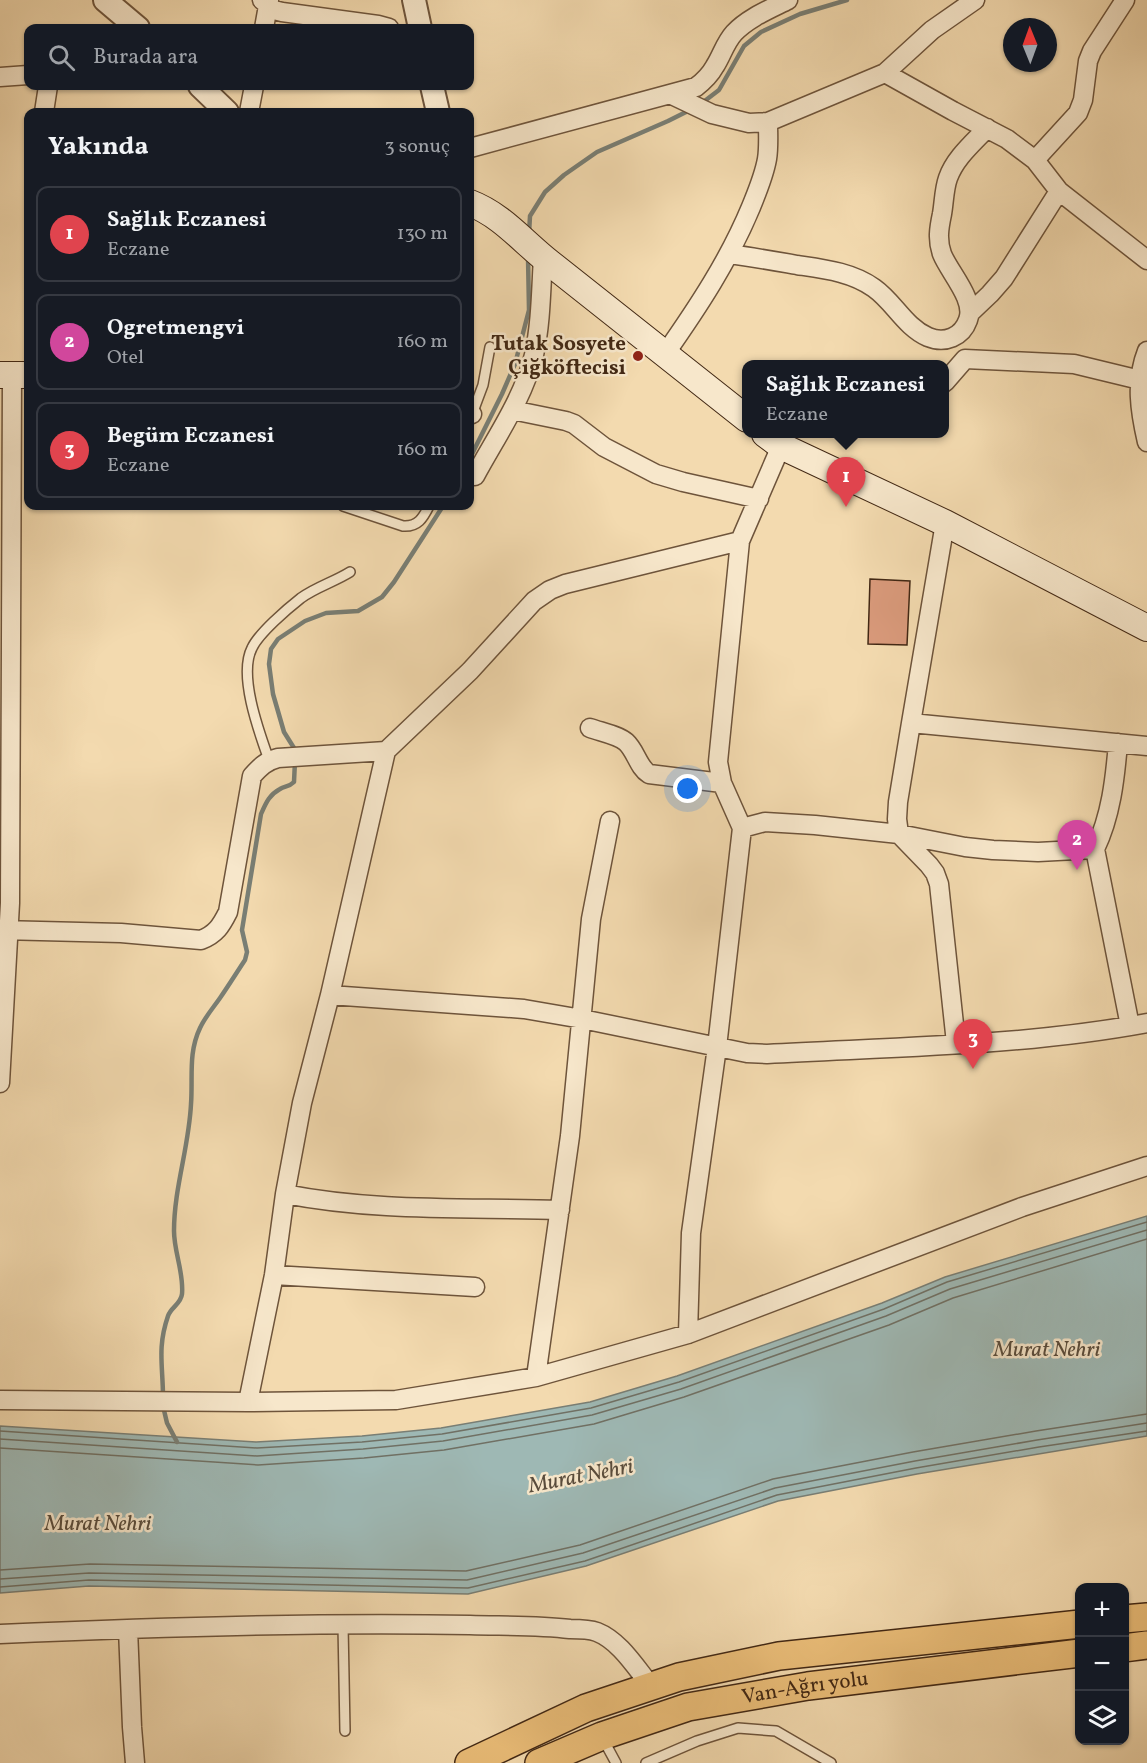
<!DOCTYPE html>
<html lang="tr">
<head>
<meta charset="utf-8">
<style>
  :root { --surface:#171b24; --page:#20242c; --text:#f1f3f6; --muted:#9ea1a6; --line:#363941; --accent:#b45309 }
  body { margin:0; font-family:Vollkorn,serif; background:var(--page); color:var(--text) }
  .controls { position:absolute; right:18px; bottom:18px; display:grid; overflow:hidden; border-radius:12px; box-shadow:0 2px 4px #0004 }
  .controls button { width:54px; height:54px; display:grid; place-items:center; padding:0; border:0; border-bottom:2px solid var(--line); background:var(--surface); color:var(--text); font:30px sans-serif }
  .compass { position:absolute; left:1003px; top:18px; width:54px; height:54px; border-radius:50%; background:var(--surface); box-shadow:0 2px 4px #0004; rotate:359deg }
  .you { position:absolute; left:688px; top:789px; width:21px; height:21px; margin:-15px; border:4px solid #fff; border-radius:50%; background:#1a73e8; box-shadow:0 0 0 9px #1a73e833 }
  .badge { display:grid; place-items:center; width:39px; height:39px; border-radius:50%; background:var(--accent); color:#fff; font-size:20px; font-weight:700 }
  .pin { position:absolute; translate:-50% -50px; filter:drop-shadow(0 2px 3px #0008) }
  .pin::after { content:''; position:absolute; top:32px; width:21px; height:18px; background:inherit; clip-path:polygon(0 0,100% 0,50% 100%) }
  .popup { position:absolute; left:742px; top:360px; width:207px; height:78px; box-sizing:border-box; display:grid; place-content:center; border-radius:12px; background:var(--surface); filter:drop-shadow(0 2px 4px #0005); font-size:20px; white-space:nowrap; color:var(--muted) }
  .popup b { font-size:22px; color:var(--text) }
  .popup::after { content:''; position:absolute; left:50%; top:100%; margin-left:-12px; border:12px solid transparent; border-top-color:var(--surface) }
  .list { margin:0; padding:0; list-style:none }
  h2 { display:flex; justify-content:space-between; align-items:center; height:78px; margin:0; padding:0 24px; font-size:26px }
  h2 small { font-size:20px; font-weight:400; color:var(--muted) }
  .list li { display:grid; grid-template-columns:39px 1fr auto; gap:18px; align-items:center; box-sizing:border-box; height:96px; margin:0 12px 12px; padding:0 12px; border:2px solid var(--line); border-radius:12px }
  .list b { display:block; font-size:22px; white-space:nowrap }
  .list p { margin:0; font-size:20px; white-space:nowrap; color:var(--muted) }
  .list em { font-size:20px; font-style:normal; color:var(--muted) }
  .icon { flex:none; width:33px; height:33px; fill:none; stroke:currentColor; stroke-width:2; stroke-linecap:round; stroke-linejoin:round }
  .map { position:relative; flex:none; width:1147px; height:1763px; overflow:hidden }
  .search { position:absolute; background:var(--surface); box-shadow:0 2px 4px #0004; left:24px; top:24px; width:450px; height:66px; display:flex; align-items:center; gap:15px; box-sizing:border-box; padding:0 21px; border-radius:12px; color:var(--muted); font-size:22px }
  .panel { position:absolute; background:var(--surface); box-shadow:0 2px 4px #0004; left:24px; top:108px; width:450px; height:402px; border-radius:12px }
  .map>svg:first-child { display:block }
</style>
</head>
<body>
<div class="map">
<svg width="1147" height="1763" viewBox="0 0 1147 1763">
  <rect width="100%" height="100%" fill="#f3daaf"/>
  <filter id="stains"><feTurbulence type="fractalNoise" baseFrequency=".00333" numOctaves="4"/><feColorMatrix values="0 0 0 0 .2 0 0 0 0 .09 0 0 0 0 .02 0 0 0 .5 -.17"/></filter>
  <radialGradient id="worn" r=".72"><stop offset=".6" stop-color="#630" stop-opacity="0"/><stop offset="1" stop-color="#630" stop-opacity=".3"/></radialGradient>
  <path fill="#9eb8b4" stroke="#797e74" stroke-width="1.5" d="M1147 1216V1436L917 1474 778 1501 586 1566 468 1594 89 1586 0 1593V1426L256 1442 362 1436 441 1428 590 1402 677 1376 882 1303 945 1277Z"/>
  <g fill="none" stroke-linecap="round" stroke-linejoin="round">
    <path stroke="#707064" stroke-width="1.5" d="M0 1431 257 1448 362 1442 442 1434 591 1408 679 1382 884 1309 947 1282 1147 1222
      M0 1439 257 1456 363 1449 443 1441 592 1415 681 1389 886 1316 950 1289 1147 1230
      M0 1448 258 1465 364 1458 444 1450 594 1424 684 1397 889 1325 953 1298 1147 1239
      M0 1570 90 1564 466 1571 580 1545 773 1479 913 1452 1036 1431 1147 1414
      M0 1579 89 1573 467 1580 583 1553 775 1488 915 1461 1037 1440 1147 1423
      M0 1587 89 1580 468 1588 585 1561 777 1495 916 1468 1039 1447 1147 1431"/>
    <path stroke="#797e74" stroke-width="4.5" d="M702 103 719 90 744 46 761 32 800 14 847 0
      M529 234 530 216 545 192 564 175 597 152 668 121 692 109
      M470 458 502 394 515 364 529 310 528 257
      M294 752V748L284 732 273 694 269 664 271 649 278 639 305 621 326 613 358 611 382 597 394 582 443 506
      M163 1397C163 1366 157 1348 168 1316 171 1307 181 1304 182 1294 184 1273 174 1252 174 1231 174 1188 189 1147 191 1104 193 1078 188 1053 200 1028 205 1017 213 1008 220 998 229 985 237 972 245 960L247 952 242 930 261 814C266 803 269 795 280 789 285 786 289 787 294 782L295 761
      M163 1406 167 1423 177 1442"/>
  </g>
  <path fill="#d8997a" stroke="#422814" stroke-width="1.5" d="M870 579 910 581 907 645 868 644Z"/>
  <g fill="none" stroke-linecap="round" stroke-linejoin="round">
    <defs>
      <path id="service" d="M471 417 483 385 490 347
        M343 506 403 526C418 527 423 518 429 506
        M269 760C259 732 238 675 252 648 259 633 287 609 301 598 316 587 334 582 350 572
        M343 1625 345 1731
        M603 1739 616 1763
        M646 1763 697 1741 738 1728 776 1731 831 1763"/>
      <path id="minor" d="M262 0 274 10 282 12 378 25 389 28
        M264 28 269 0
        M885 73 953 111 1007 139 1035 160 1059 191 1147 260
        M0 77 28 75
        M672 95 712 114 749 123 768 122 885 73 932 30 975 0
        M44 112 48 86
        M249 112 254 86
        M470 148 696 87C704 81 710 75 715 66 722 55 725 43 734 33 748 18 770 9 788 0
        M1035 160 1078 113 1083 100 1088 61 1092 51 1125 0
        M729 254C752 257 774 261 797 265 824 269 852 272 874 288 894 302 905 327 928 337 945 344 962 337 968 320 976 300 949 272 942 254 937 240 939 228 942 214 944 203 944 189 948 178 955 158 973 143 987 128
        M970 313 990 294 1004 278 1059 191
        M1147 351C1135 381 1140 412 1147 442
        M665 354C698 307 729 260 751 207 757 192 764 176 767 159 769 147 768 135 768 122
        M945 382 965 359 1074 364 1140 380
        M512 410 566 421 574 424 604 447 656 474 683 482 759 499
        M470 413 472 414
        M475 476C496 437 523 399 534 355 541 323 541 290 543 257
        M945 523 911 723 898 802 897 819 899 834 929 865 935 873 939 884 956 1043
        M911 723 1147 746
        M590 728C601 732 618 735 626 742 636 751 638 767 649 774L722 783
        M1118 743C1115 779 1111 816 1095 849L1130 1026
        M742 828 765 822 815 825 899 834 965 847 993 850 1038 852 1095 849
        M0 930 121 933 201 940C216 934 221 926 228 912L252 776C260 767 266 761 278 758L386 751
        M330 995 524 1009 582 1019 747 1053 767 1054C893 1047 1023 1046 1147 1023
        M0 1083 10 903 12 374
        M285 1194C376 1212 469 1207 560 1210
        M274 1275 475 1287
        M688 1334 691 1233 717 1047 742 828 722 783 718 762 740 541 781 446
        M536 1377 570 1136 591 919 610 821
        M0 1400 248 1402 396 1400 536 1377 688 1334 1022 1207 1147 1166
        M248 1402 274 1275 285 1194 302 1103 330 995 386 751 470 671 534 601 550 590 565 584 740 541
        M128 1629 132 1727 135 1763
        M0 1634C156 1627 313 1622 470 1625 503 1626 537 1625 570 1629 579 1629 589 1629 597 1632 620 1641 636 1668 651 1686"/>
      <path id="tertiary" d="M105 0 138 28
        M414 0 420 28
        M200 86 227 112
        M432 86 438 112"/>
      <path id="secondary" d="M470 203C502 215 523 242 550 263 615 315 681 367 747 419
        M0 375H28
        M765 434 781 446 945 523 1147 628"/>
      <g id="primary">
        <path d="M1124 1619 1147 1617"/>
        <path d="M1124 1648 1147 1645"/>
        <path d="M469 1763 586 1708 679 1677 779 1656 1080 1624"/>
        <path id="s1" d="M539 1763 602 1736 688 1707 808 1686 1080 1653"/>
      </g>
    </defs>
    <use href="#service" stroke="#6e543b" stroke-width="12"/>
    <use href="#minor" stroke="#6e543b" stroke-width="21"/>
    <use href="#tertiary" stroke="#6e543b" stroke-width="26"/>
    <use href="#secondary" stroke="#422814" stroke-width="28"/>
    <use href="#primary" stroke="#422814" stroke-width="30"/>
    <use href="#service" stroke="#f7e7cb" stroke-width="9"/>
    <use href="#minor" stroke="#f7e7cb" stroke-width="18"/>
    <use href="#tertiary" stroke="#f7e7cb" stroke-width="22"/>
    <use href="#secondary" stroke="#f7e7cb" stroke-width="26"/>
    <use href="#primary" stroke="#eabd78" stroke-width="27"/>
  </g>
  <circle fill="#8f2418" stroke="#f7e7cb" stroke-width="2" cx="638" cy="356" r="6"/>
  <g text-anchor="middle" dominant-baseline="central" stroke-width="5" stroke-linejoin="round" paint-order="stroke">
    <g font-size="21" font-weight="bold" fill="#422814" stroke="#f7e7cb" text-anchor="end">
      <text x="626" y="344">Tutak Sosyete<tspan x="626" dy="24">Çiğköftecisi</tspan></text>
    </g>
    <g font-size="21" fill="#422814" stroke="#f7e7cb">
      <text stroke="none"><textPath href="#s1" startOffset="278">Van-Ağrı yolu</textPath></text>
    </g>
    <g font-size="22" font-style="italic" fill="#594c3c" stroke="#f7e7cb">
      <text x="1047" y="1350">Murat Nehri</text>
      <text transform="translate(581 1477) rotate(-11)">Murat Nehri</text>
      <text x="98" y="1524">Murat Nehri</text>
    </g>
  </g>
  <rect width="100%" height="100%" filter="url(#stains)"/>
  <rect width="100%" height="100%" fill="url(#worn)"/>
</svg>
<div class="controls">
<button>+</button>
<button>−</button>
<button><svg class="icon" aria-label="layers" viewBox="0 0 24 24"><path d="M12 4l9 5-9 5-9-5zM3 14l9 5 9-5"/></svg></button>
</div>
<svg class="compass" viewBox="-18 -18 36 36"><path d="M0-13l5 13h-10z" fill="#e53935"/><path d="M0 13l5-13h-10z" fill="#9ea1a6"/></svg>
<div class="you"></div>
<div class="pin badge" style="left:846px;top:507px;background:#e0444e">1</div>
<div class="popup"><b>Sağlık Eczanesi</b>Eczane</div>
<div class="pin badge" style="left:1077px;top:870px;background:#d1479c">2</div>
<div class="pin badge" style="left:973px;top:1069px;background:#e0444e">3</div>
<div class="search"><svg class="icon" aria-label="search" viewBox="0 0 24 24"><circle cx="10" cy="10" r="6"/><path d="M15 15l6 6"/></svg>Burada ara</div>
<section class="panel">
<h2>Yakında<small>3 sonuç</small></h2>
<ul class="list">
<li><span class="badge" style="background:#e0444e">1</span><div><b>Sağlık Eczanesi</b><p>Eczane</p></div><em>130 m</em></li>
<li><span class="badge" style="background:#d1479c">2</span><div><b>Ogretmengvi</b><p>Otel</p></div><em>160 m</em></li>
<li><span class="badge" style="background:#e0444e">3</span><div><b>Begüm Eczanesi</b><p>Eczane</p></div><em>160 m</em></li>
</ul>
</section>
</div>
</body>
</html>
